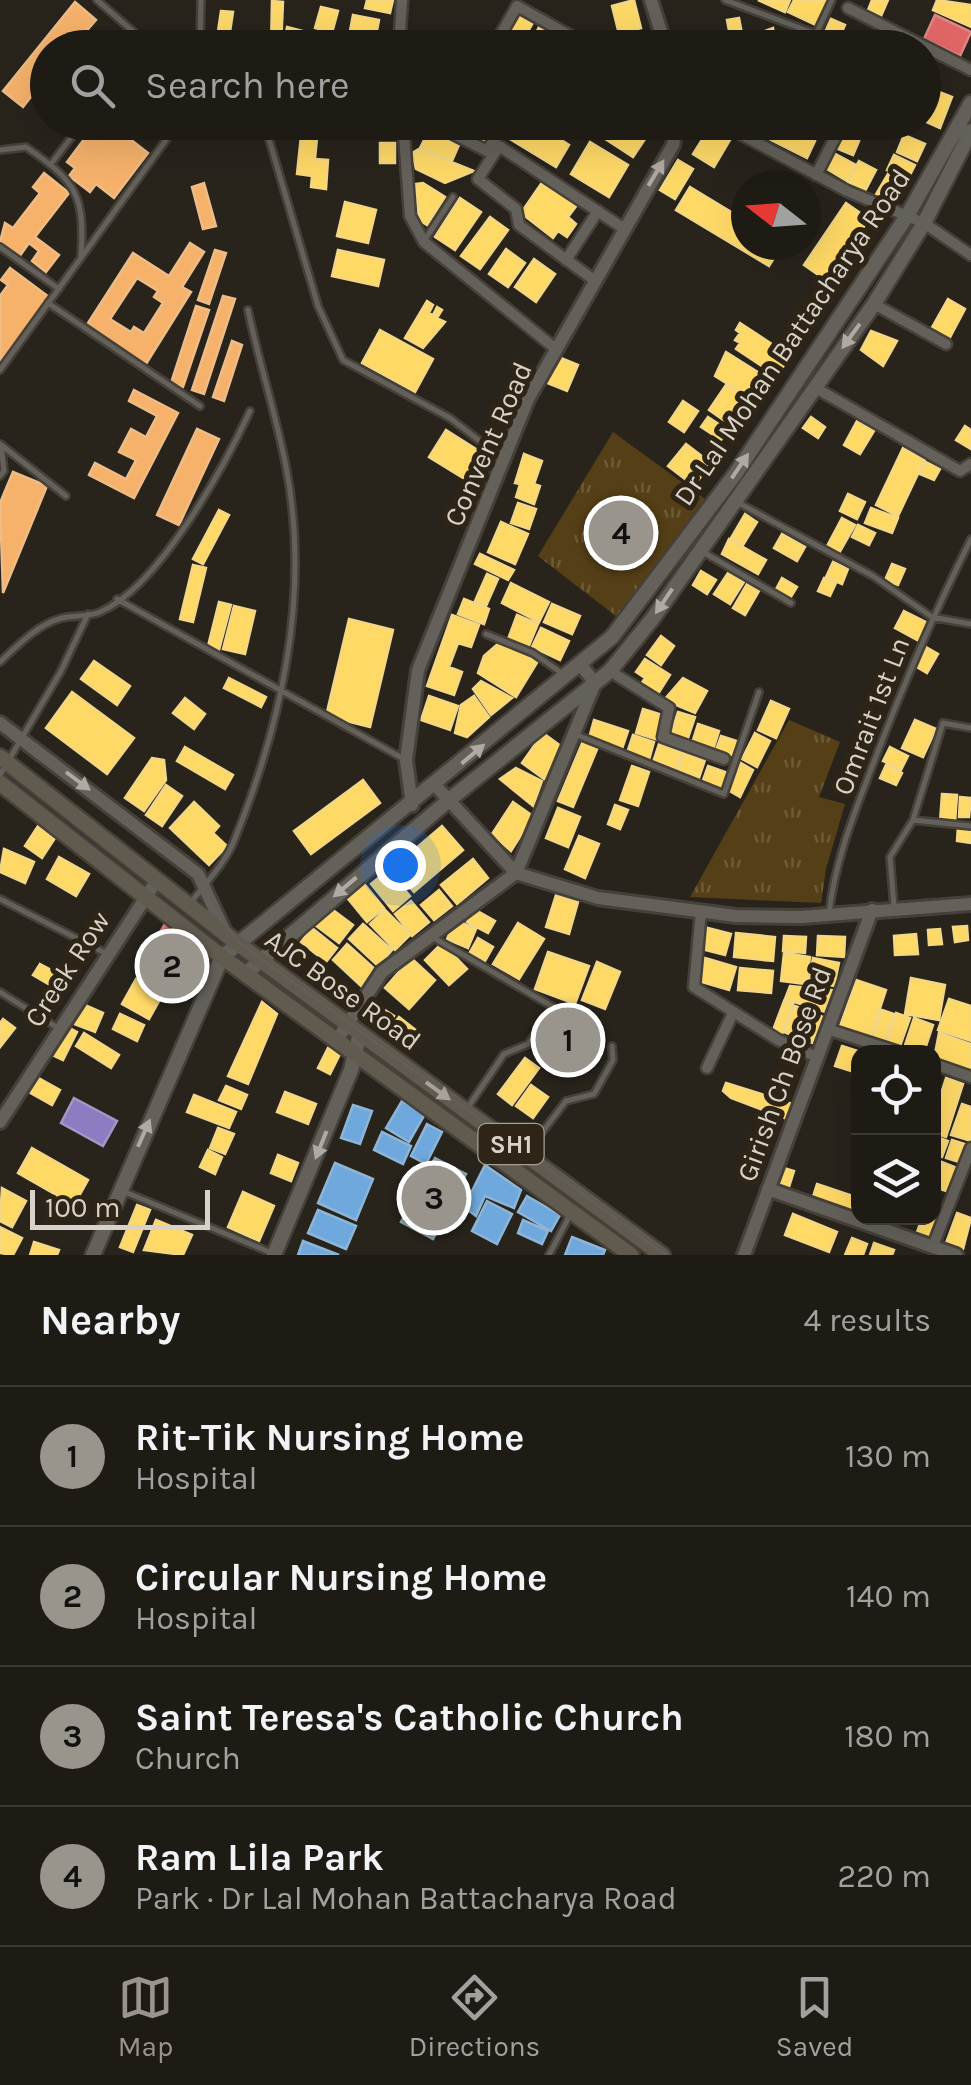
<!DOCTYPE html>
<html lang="en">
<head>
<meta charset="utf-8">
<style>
  :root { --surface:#1e1b15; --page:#2b2822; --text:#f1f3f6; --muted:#a1a1a0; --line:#3c3934; --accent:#9a958c }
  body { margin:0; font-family:Karla,sans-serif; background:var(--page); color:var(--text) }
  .controls { position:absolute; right:30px; bottom:30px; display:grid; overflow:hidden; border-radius:20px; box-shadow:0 10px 40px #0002 }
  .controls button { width:90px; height:90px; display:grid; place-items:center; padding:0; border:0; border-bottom:2px solid var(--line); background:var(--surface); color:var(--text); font:50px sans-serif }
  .compass { position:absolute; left:731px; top:170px; width:90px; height:90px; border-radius:50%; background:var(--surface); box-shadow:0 10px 40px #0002; rotate:287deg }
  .scale { position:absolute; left:30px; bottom:25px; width:180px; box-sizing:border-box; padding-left:10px; border:5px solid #d8d2c9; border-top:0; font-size:28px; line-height:35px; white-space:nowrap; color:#d8d2c9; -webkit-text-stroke:8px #2e2516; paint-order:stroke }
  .you { position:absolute; left:400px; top:865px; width:35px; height:35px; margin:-25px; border:8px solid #fff; border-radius:50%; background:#1a73e8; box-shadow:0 0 0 15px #1a73e833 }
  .badge { display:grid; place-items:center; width:65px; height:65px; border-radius:50%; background:var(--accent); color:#111; font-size:32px; font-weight:700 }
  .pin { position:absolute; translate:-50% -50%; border:5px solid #fff; box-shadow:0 2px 10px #0006 }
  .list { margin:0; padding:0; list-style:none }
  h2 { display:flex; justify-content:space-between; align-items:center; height:130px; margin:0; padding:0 40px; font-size:42px }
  h2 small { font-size:32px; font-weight:400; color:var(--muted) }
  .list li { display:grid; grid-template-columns:65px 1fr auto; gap:30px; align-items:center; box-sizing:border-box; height:140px; padding:0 40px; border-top:2px solid var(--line) }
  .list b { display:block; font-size:38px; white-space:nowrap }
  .list p { margin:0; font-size:32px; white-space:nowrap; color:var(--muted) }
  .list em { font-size:32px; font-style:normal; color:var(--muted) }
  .icon { flex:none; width:55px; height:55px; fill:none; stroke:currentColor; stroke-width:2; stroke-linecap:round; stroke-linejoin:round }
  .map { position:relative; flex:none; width:971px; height:1255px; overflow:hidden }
  .search { position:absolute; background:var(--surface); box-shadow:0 10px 40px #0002; left:30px; right:30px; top:30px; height:110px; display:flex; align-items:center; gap:25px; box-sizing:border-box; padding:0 35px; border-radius:55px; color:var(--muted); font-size:38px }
  .sheet { height:690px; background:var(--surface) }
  nav { display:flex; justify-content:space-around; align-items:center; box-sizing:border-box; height:140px; border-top:2px solid var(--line); background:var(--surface); font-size:28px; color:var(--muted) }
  nav a { display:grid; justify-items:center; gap:5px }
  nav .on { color:var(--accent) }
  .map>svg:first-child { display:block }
</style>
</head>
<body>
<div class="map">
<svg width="971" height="1255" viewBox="0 0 971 1255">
  <defs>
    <pattern id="grass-tufts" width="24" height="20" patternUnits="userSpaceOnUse" patternTransform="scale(2.5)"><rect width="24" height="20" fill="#553f16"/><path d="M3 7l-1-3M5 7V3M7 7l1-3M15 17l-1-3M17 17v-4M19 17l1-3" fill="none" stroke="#6d5a37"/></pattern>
  </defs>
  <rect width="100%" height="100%" fill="#28241c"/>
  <path fill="url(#grass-tufts)" d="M613 432 705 499 621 620 538 556Z
    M789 720 840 742 819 797 845 804 826 869 821 903 690 897Z"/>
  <path fill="#ffd966" stroke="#f3d784" stroke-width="2.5" d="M367 0H393L390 13 365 8Z
    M634 0 641 28 619 34 612 6Z
    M758 0H790L785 12Z
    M794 0H829L818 26 788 12Z
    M872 0H888L881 16 868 10Z
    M937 0 971 5V27L933 10Z
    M272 1 283 2 281 47 271 46Z
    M321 7 338 11 332 33 315 28Z
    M221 11 233 12 230 32 218 31Z
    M519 11 535 19 525 37 532 41 541 23 560 33 553 48H497Z
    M353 15 379 20 375 41 349 36Z
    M739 18 743 39 773 28 776 48H699L698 41 730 36 727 20Z
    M831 19 845 25 835 48H818Z
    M287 27 314 34 311 48H283Z
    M869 32 885 39 881 48H862Z
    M643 33 646 48H623L621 38Z
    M924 86 952 97 940 128 924 121Z
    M289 122 345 125 372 122 370 136 288 126Z
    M442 122H500L488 145Z
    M520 122H533L569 145 556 167 510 139Z
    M551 122H582L574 136Z
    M603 122H646L653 127 633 157 596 133Z
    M812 122H836L828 138 809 128Z
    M779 123 815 141 807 158 771 140Z
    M710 127 730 140 714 167 693 154Z
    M428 132 459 145 452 161 420 148Z
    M843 133 859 141 853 155 836 148Z
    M904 135 925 144 917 161 897 152Z
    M301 136 317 138 315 159 328 160 326 189 311 187 312 176 297 174Z
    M590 142 628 165 609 197 571 174Z
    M380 143H395V163H380Z
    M419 149 474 171 445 183 416 169 412 153Z
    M830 151 856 165 847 181 822 166Z
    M894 155 915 165 908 179 887 170Z
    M678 160 693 169 675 199 660 190Z
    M859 161 876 170 865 191 848 182Z
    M888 174 905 183 893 206 875 196Z
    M543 181 577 205 568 217 576 224 567 237 558 231 553 238 521 213Z
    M423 183 445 197 427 225 419 220 415 184Z
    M690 187 746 221V245H782L769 266 676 210Z
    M460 198 481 212 455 250 435 237Z
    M345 202 376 210 368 243 337 236Z
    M846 203 869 219 827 281 804 265Z
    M490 217 508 230 480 269 461 256Z
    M506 249 525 263 508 287 489 274Z
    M338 250 384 260 378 286 332 276Z
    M534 259 555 274 536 302 515 287Z
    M948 299 965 309 948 341 930 331Z
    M427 301 433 305 429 313 433 315 437 307 442 310 437 318 445 322 423 348 405 338Z
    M740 323 790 356 777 376 736 349 740 343 735 340 740 333 736 330Z
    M380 330 433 359 415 392 362 363Z
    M871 331 897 341 883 366 861 350Z
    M726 352 772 381 758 403 715 376Z
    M556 356 578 365 567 391 545 382Z
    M726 385 757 405 739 431 709 410Z
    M683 401 698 411 684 432 669 422Z
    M708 417 728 430 721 440 701 427Z
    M811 417 825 427 818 438 803 428Z
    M857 421 874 431 860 454 844 445Z
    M965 426 971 430V449L956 440Z
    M446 430 490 458 473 484 429 457Z
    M686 444 711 463 694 486 668 466Z
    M903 448 925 459 898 516 876 505Z
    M524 454 542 461 534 484 540 486 534 504 516 497 520 484 515 483Z
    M926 462 940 469 934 480 920 474Z
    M848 494 865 502 857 519 840 511Z
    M518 503 536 509 529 529 511 523Z
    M871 508 898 518 892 533 865 523Z
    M219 510 229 515 203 564 193 559Z
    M745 514 757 522 743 545 731 538Z
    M842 518 855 525 838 555 826 548Z
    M501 522 528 534 515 564 488 552Z
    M858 525 875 533 869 545 852 537Z
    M782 534 805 547 797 561 774 548Z
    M729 539 766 560 758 574 722 554Z
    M480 554 514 570 508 580 475 564Z
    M833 562 848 569 842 584 826 577Z
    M892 564 905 569 898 585 885 580Z
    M193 565 206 568 193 622 180 619Z
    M701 571 716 580 707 594 693 585Z
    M728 573 744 582 730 604 714 594Z
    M487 574 498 579 486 606 475 601Z
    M782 578 797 587 789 600 775 591Z
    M824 578 836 583 830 596 818 591Z
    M511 583 549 602 539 622 502 603Z
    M747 584 759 591 745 615 733 608Z
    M464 599 489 609 484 624 458 614Z
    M219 602 231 605 219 650 208 646Z
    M552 604 580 616 572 634 544 622Z
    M234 606 255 611 245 654 223 649Z
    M904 611 928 623 919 641 895 628Z
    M452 615 479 625 471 647 458 643 449 667 462 672 454 695 427 686Z
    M517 615 538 624 528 648 508 639Z
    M349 619 393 630 370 727 326 716Z
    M541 628 569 641 560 660 532 647Z
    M661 636 674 646 661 665 647 655Z
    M500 642 538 661 516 697 478 673 484 656Z
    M926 647 938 654 927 673 915 666Z
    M645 659 670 675 656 697 639 687 645 678 636 672Z
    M94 661 130 686 117 705 81 679Z
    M229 678 266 697 261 707 224 688Z
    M683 678 707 691 695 713 664 700Z
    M481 681 512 698 491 715 473 689Z
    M72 692 134 738 107 774 46 728Z
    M429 696 458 706 450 730 421 720Z
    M474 696 489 717 467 737 455 733 461 705Z
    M185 698 205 714 194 729 173 713Z
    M771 701 789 709 776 738 758 730Z
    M643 709 666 716 658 740 636 733Z
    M678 712 695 717 687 741 670 736Z
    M594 720 628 731 622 749 589 738Z
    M915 720 936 729 923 757 902 748Z
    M698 724 719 731 713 750 692 743Z
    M543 733 565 749 544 779 522 763Z
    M755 733 770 741 757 767 742 759Z
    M633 735 654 742 649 760 627 753Z
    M721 736 740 742 735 756 716 750Z
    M583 741 598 747 573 807 558 801Z
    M659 744 682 752 676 769 653 762Z
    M185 747 233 775 225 789 177 761Z
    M890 747 908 756 901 770 883 761Z
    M684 753 705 760 699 778 678 771Z
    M152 758 164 760 166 780 144 811 125 798Z
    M741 763 753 770 740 797 728 790Z
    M886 765 902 773 896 785 880 778Z
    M632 766 649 772 638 806 620 800Z
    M708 766 728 773 723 789 702 783Z
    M516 768 542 781 533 806 500 779Z
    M363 780 380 803 311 854 294 831Z
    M166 785 182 796 162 826 146 815Z
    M942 794 957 795 955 823 940 822Z
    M960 797 971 798 969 817H959Z
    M194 802 219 826 213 833 227 846 209 865 170 828Z
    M513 802 533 816 511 851 492 834Z
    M615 805 628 810 620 829 608 824Z
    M558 808 580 817 568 847 546 838Z
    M38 826 55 838 42 858 25 846Z
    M442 826 463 850 414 892 393 868Z
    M958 826 971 828V843L957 841Z
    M579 836 599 844 585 878 565 869Z
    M4 849 34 862 25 883 0 872Z
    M59 857 89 874 76 896 47 879Z
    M473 859 488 878 457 904 441 885Z
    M388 870 410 896 393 911 371 884Z
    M361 880 384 908 367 922 344 894Z
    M439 890 452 906 434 920 421 905Z
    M556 895 578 902 569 934 546 927Z
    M411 901 429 922 412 936 395 914Z
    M329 907 353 925 339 943 315 925Z
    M474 909 495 921 488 933 467 922Z
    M385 910 410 935 395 950 370 924Z
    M455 920 476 929 468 948 447 939Z
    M518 923 544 939 519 979 493 964Z
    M363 924 392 950 378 966 349 939Z
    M967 926 968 940 955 942 953 927Z
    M704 927 731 934 725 955 698 948Z
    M312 928 337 948 326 962 301 942Z
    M940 929 942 944 929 945 928 930Z
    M736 933 775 937 773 961 734 957Z
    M916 934 918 954 895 955 894 936Z
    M784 936 806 937 805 953 783 951Z
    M818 936 845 937 844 957 817 955Z
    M478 938 493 947 485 961 470 952Z
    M442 943 467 969 449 985 425 960Z
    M347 944 376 970 361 986 333 960Z
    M548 952 589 966 575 1004 535 989Z
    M784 953 810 957 806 984 781 981Z
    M411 958 435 980 409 1009 385 988Z
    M705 958 736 967 729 990 698 981Z
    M813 958 839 963 834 986 809 980Z
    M597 962 620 972 605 1009 582 1000Z
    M40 964 57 973 50 985 33 975Z
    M740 968 773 971 771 993 738 990Z
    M911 978 945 985 939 1020 905 1014Z
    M136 979 163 994 149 1019 122 1004Z
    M856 980 886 990 870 1039 839 1029Z
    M790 986 832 990 825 1012 785 999Z
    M949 999 971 1006V1041L938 1030Z
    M784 1001 793 1004 782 1034 773 1030Z
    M78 1002 103 1013 95 1032 69 1022Z
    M262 1002 277 1014 248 1084 228 1076Z
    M374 1003 394 1016 387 1028 367 1014Z
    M795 1006 823 1017 812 1043 784 1032Z
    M882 1010 894 1014 884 1042 873 1038Z
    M896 1013 910 1018 899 1049 886 1044Z
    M120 1014 144 1025 137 1041 113 1029Z
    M399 1017 417 1031 409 1041 391 1027Z
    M914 1018 933 1025 924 1052 904 1048Z
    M3 1019 15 1028 1 1046 0 1023Z
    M66 1026 77 1032 63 1060 52 1055Z
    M84 1033 119 1055 111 1068 76 1046Z
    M939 1033 971 1044V1071L934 1059Z
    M842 1046 861 1052 854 1072 835 1066Z
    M328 1048 340 1054 330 1074 318 1068Z
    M525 1058 539 1068 512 1105 498 1094Z
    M35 1076 60 1090 52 1105 27 1091Z
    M946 1078 963 1084 946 1137 934 1133V1116Z
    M726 1083 793 1104 787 1119 731 1098 723 1091Z
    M531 1085 548 1097 533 1118 516 1106Z
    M226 1086 247 1095 241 1109 219 1100Z
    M285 1092 316 1104 308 1124 277 1112Z
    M194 1095 236 1112 229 1128 187 1112Z
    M962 1104 971 1107V1141L951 1135Z
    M218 1128 234 1134 225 1154 210 1148Z
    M934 1136 948 1141 942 1157 934 1154Z
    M952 1140 968 1145 962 1163 946 1158Z
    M32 1148 88 1180 74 1205 18 1173Z
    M208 1150 222 1157 215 1174 200 1167Z
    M278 1155 298 1163 291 1181 271 1173Z
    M934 1159 957 1168 949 1192 934 1187Z
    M784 1168 794 1171 789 1187 779 1184Z
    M817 1184 856 1197 851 1213 812 1200Z
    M2 1188 26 1201 12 1227 0 1221Z
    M243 1192 274 1206 259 1241 228 1227Z
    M137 1205 150 1210 133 1252 120 1247Z
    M934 1210 942 1212 932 1241 916 1235 922 1218H934Z
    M957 1213 971 1218 963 1249 946 1243Z
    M793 1214 837 1232 829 1252 785 1235Z
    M156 1220 192 1235 183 1255 144 1250Z
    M0 1227 22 1238 13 1255 0 1253Z
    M852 1238 867 1244 863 1255H845Z
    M34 1242 59 1250 57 1255H30Z
    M874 1243 894 1250 892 1255H870Z"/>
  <path fill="#e06666" stroke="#de8684" stroke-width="2.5" d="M935 15 971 32 960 56 924 39Z
    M168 919 194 943 173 984 158 976 162 968 144 959Z"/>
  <path fill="#8e7cc3" stroke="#a496c5" stroke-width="2.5" d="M74 1098 117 1121 103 1146 61 1123Z"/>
  <path fill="#6fa8dc" stroke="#8eb5d6" stroke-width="2.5" d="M402 1101 425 1114 409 1142 386 1128Z
    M353 1105 372 1111 360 1144 341 1138Z
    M427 1124 442 1132 426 1164 411 1156Z
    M382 1132 411 1146 403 1164 374 1150Z
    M335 1163 373 1179 356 1220 318 1203Z
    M485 1165 521 1190 514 1208 485 1196 476 1216 464 1207Z
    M527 1196 560 1215 551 1231 518 1212Z
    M487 1201 512 1214 497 1244 472 1231Z
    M318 1210 356 1226 346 1249 308 1233Z
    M523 1220 548 1231 542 1244 518 1233Z
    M572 1237 605 1250 603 1255H565Z
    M303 1241 339 1255H298Z"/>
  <path fill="#f6b26b" stroke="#edbc87" stroke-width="2.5" fill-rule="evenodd" d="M75 2 96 20 77 42 84 48H48V83L44 80 23 107 3 91Z
    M97 122H108L148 153 114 198 96 184 90 192 69 176 75 168 67 162Z
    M125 122 146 123 158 122 147 138Z
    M44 173 69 193 35 237 59 255 46 272 32 261 39 251 29 243 19 257 0 242 5 223 13 228 40 193 33 187Z
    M204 183 216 226 203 229 192 187Z
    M190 243 204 252 182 287 191 292 146 364 86 326 133 253 169 276ZM137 278 158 291 154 297 163 303 144 333 134 327 131 332 110 319Z
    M215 250 226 253 209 304 198 300Z
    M10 268 49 297 0 364V296L8 285 1 280Z
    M223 296 235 299 204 394 192 390Z
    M196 306 209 310 183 387 171 383Z
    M232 341 242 345 224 401 213 397Z
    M134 390 178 413 134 498 89 475 95 463 126 479 136 460 119 452 131 429 146 437 157 416 129 401Z
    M197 429 219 439 179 525 157 515Z
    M13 472 47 486 3 593 0 503Z
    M562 1017 598 1028 585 1072 548 1060 551 1051 542 1048 551 1020 560 1023Z"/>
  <path fill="#76a5af" stroke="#93b2b7" stroke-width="2.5" d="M435 1158 466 1174 433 1239 401 1222Z"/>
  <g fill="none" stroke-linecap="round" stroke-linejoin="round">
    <defs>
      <path id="service" d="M97 0 152 48
        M725 0 816 34 832 0
        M200 48 201 0
        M808 48 816 34
        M264 122 318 306 343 360 450 418 502 458
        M752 137 761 122
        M0 150 26 147C77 182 85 195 81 258
        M51 164 83 122
        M424 241 453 197
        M0 247 59 289
        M48 303 200 406
        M0 370 179 122
        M0 444 66 496
        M0 476 4 471 1 445
        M737 502 873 576 932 617 971 624
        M703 552 791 603
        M117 599 402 758
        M486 634 533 653 563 674
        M0 662C18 645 38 624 62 618 74 615 89 617 100 612 159 587 224 467 250 411
        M577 735 724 794 759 692
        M0 775 61 671 88 614
        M913 820 971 826
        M0 899 107 954
        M190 904C204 884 225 864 234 841 282 723 311 594 286 467 276 414 259 363 248 310
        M894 907 890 857 913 820 943 723 971 728
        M829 914C835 859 856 809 875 759 904 683 935 611 971 539
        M434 938 555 1008 528 1044 504 1054 466 1110
        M0 992 58 1028
        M527 1152 566 1101 594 1094 613 1060 612 1046
        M125 1192 272 1253
        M549 1255 571 1213"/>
      <path id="minor" d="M848 8 971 70
        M399 48 402 0
        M493 48 517 6 592 48
        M403 122 410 216 424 242 557 350
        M430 122 487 151 505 122
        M718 122 847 191 924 223 971 255
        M816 175 843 122
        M566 260 598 211
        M594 280 519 225 516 209 478 179 499 146 623 228
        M874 304 946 344
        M814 387 960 471 971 464
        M610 671 669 708 663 737 724 759
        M701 911 694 987 778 1040 817 1057
        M827 1029 898 1052
        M934 1064 971 1077
        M707 1068 733 1013
        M933 1246 971 1148"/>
      <path id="tertiary" d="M651 0 666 48
        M0 723 198 874 225 932
        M435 785 516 873 598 898 736 916 801 917 971 904
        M412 805 406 760 418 670 528 399 673 145 677 122
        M337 1040 382 972 516 873 595 683 580 664
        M0 1122 157 880
        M768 1189 956 1255
        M744 1255 872 910"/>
      <path id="secondary" d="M245 974 449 800 610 671 653 618 874 304 924 223 971 131
        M93 1255 222 957 612 637 736 473 907 216 971 103
        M274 1255 351 1070 360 1033"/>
      <path id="primary" d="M0 757 237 943 662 1255
        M0 783 222 957 631 1255"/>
    </defs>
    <use href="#service" stroke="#454039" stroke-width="10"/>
    <use href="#minor" stroke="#454039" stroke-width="15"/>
    <use href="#tertiary" stroke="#454039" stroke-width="18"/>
    <use href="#secondary" stroke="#454039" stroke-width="19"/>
    <use href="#primary" stroke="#454039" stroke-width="20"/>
    <use href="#service" stroke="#64605a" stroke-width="5"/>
    <use href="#minor" stroke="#64605a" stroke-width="10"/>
    <use href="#tertiary" stroke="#64605a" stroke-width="12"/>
    <use href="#secondary" stroke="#64605a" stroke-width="14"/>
    <use href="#primary" stroke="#615a4f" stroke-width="15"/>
    <path stroke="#625e58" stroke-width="2.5" d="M213 898 227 928 241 944 666 1255"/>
  </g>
  <defs><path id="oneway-solid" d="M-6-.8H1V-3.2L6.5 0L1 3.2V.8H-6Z" transform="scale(2.5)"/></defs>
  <g fill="#afaaa2">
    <use href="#oneway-solid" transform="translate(656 173) rotate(-59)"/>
    <use href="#oneway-solid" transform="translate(851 336) rotate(126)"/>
    <use href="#oneway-solid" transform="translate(740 466) rotate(-56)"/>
    <use href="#oneway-solid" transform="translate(664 601) rotate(124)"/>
    <use href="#oneway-solid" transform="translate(473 754) rotate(-40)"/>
    <use href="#oneway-solid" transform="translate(78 781) rotate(37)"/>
    <use href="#oneway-solid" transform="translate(345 887) rotate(140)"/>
    <use href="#oneway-solid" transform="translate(144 1133) rotate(-66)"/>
    <use href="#oneway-solid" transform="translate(321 1145) rotate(112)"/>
  </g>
  <use fill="#a8a298" href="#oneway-solid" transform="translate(438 1091) rotate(36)"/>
  <g text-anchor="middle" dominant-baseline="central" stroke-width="10" stroke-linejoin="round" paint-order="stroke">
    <rect fill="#2e2516" stroke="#a59e93" stroke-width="2.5" x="478.5" y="1124" width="65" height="40" rx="8"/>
    <g font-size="25" font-weight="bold" fill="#d8d2c9">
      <text x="511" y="1144">SH1</text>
    </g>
    <g font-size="28" fill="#d8d2c9" stroke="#2e2516">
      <text transform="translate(792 337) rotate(-56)">Dr Lal Mohan Battacharya Road</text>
      <text transform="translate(488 444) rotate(-66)">Convent Road</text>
      <text transform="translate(871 716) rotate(-69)">Omrait 1st Ln</text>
      <text transform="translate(67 969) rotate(-57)">Creek Row</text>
      <text transform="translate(343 990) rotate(36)">AJC Bose Road</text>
      <text transform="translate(784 1074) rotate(-70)">Girish Ch Bose Rd</text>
    </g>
  </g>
</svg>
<div class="controls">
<button><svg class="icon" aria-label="locate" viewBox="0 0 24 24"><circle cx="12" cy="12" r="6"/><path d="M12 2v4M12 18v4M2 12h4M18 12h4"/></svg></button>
<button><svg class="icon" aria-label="layers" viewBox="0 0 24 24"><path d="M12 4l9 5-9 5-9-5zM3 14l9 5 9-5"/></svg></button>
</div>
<svg class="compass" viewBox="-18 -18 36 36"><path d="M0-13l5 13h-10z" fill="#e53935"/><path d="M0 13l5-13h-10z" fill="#a1a1a0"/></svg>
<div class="scale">100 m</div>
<div class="you"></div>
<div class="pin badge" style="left:568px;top:1040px">1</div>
<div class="pin badge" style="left:172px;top:966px">2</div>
<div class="pin badge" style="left:434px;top:1198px">3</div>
<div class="pin badge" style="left:621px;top:533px">4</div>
<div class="search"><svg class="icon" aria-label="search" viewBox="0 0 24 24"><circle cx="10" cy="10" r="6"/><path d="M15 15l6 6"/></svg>Search here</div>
</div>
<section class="sheet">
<h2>Nearby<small>4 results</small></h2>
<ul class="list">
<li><span class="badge">1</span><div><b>Rit-Tik Nursing Home</b><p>Hospital</p></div><em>130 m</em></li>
<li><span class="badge">2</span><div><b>Circular Nursing Home</b><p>Hospital</p></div><em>140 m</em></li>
<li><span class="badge">3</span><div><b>Saint Teresa's Catholic Church</b><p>Church</p></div><em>180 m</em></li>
<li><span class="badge">4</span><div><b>Ram Lila Park</b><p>Park · Dr Lal Mohan Battacharya Road</p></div><em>220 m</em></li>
</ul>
</section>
<nav>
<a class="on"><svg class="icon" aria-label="map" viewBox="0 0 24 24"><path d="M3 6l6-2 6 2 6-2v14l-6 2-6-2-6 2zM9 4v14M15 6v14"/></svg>Map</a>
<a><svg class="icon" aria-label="directions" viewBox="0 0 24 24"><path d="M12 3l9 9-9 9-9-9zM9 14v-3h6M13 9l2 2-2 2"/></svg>Directions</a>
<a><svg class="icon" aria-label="saved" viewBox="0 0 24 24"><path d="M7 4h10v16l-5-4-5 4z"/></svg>Saved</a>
</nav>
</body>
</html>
